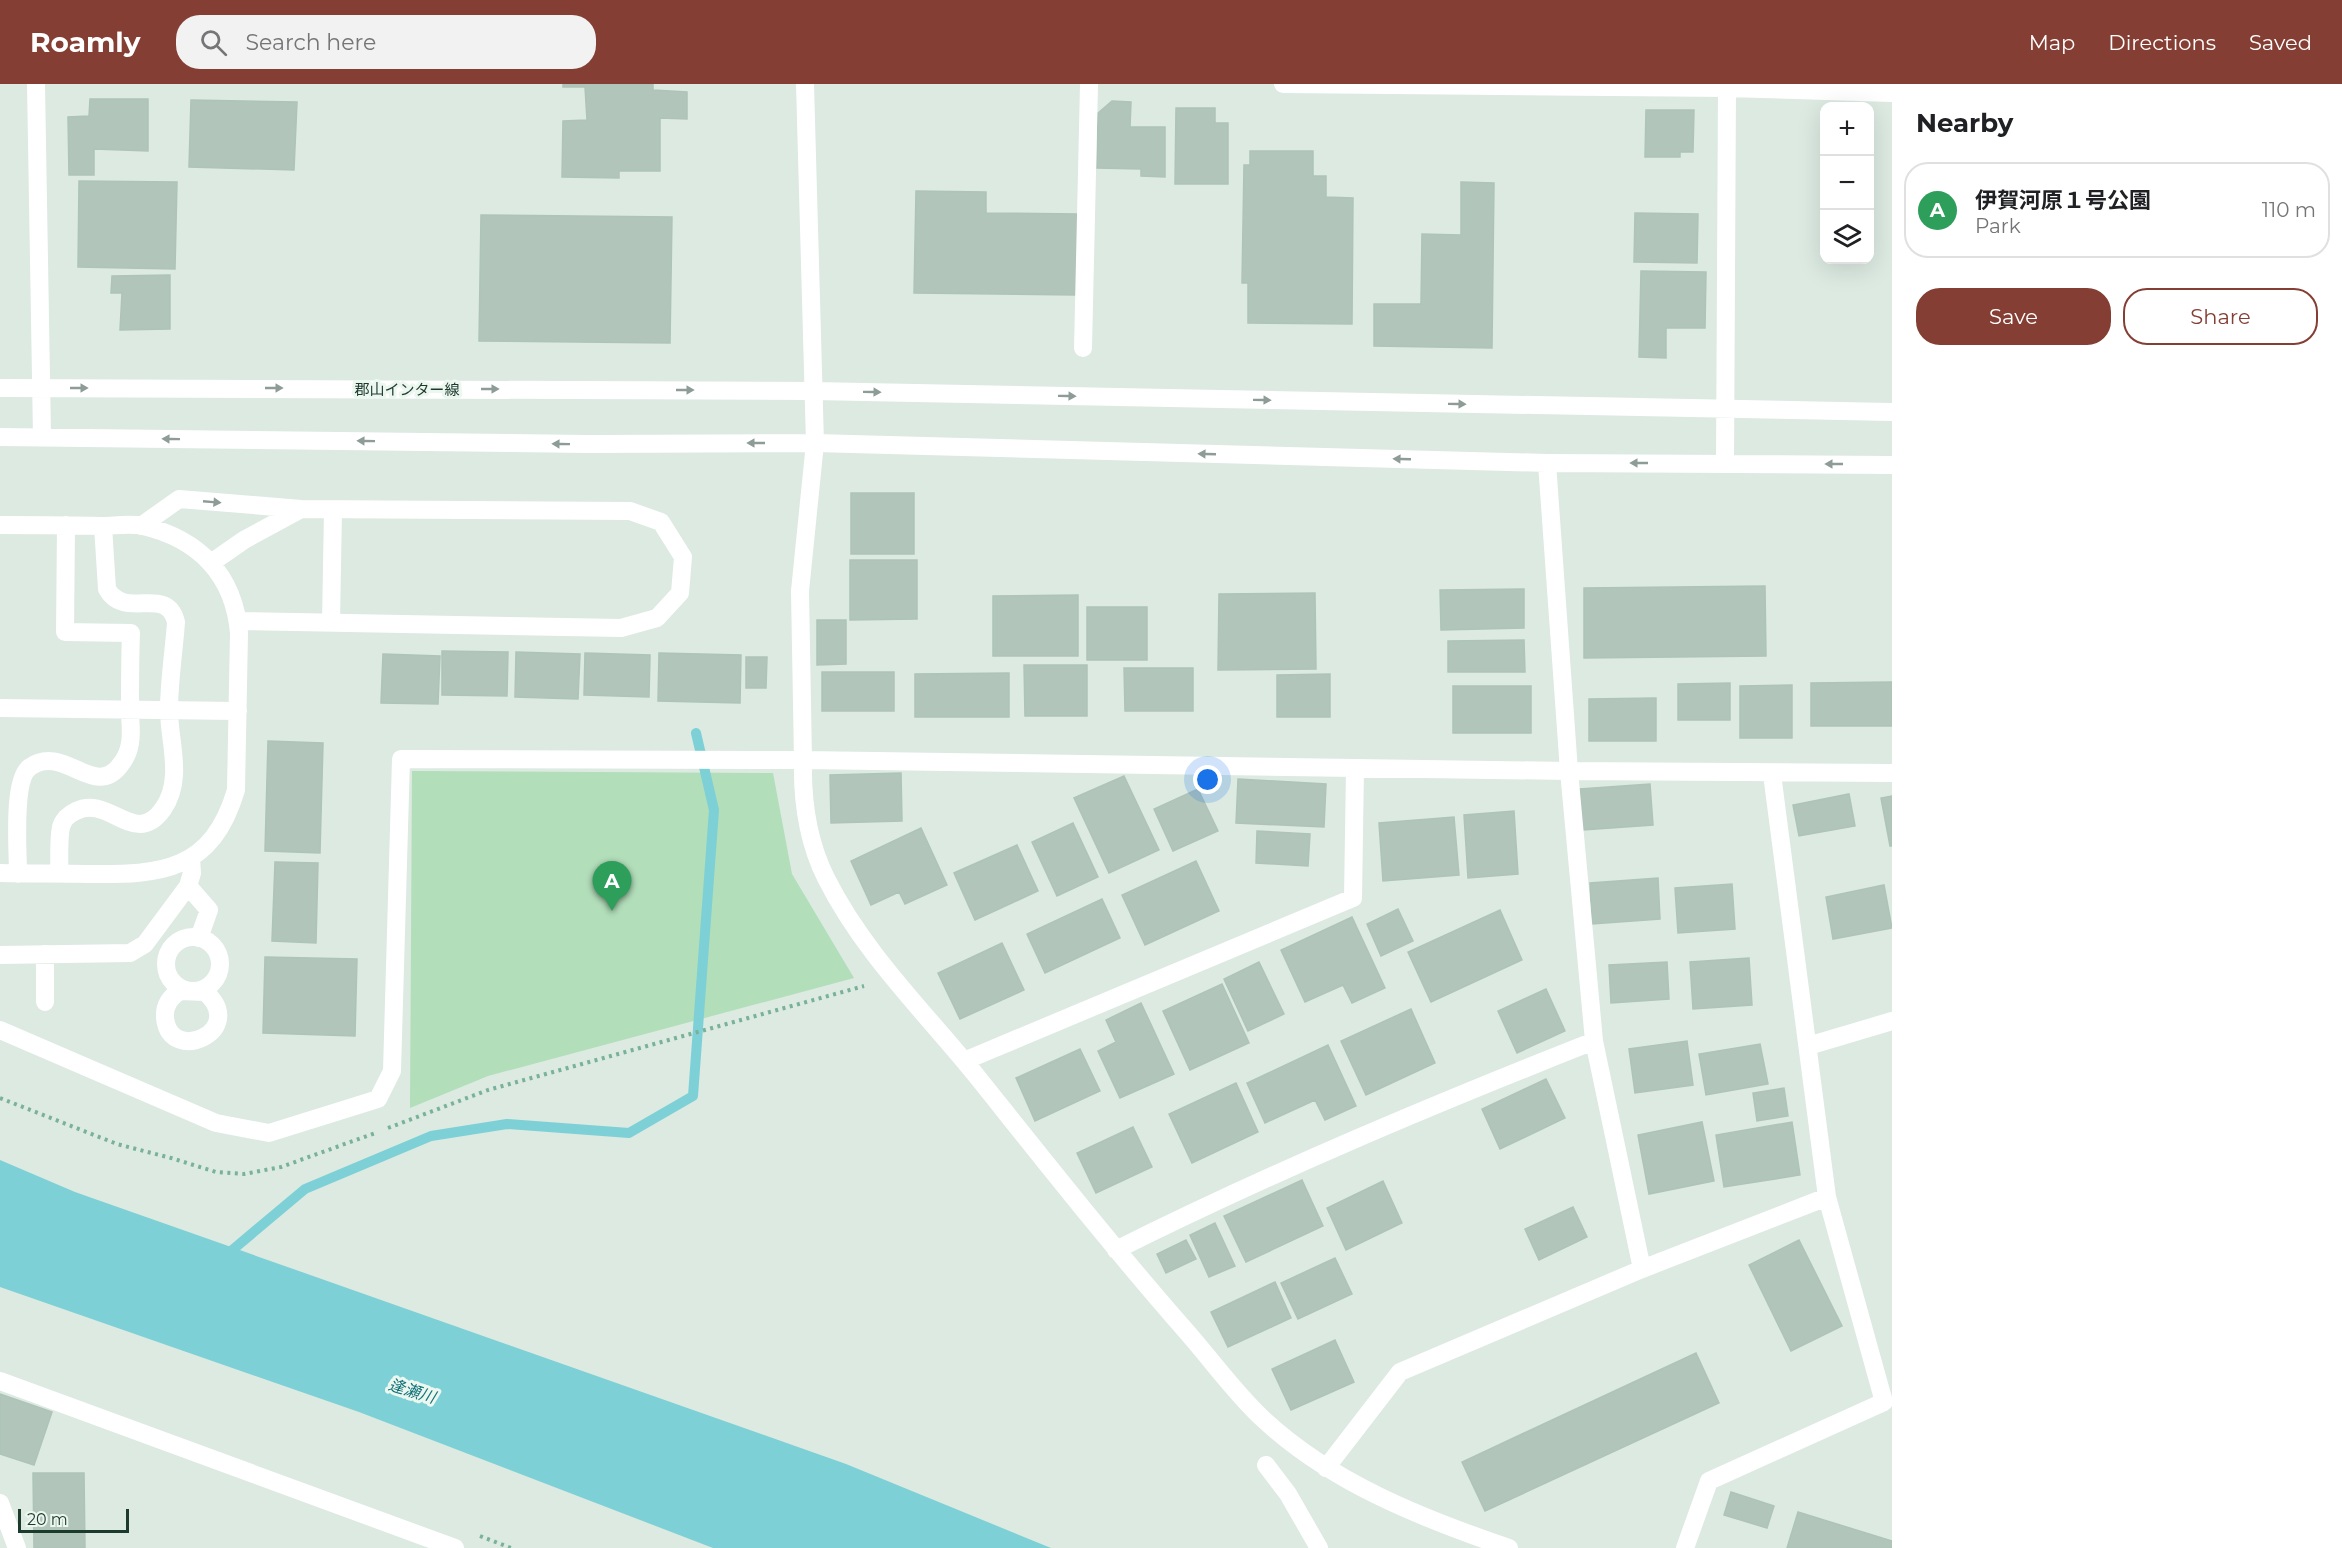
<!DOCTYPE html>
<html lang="en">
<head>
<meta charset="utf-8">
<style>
  :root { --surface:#fff; --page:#f2f2f2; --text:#202124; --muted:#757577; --line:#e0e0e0; --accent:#843e33 }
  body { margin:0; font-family:Montserrat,"Noto Sans JP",sans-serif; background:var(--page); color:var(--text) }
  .controls { position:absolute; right:18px; top:18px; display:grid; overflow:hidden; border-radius:12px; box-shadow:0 6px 24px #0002 }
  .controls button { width:54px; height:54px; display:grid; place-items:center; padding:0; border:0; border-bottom:2px solid var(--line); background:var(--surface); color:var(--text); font:30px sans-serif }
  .scale { position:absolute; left:18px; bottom:15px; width:111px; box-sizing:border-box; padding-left:6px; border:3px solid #1d3a2f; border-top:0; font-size:16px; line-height:21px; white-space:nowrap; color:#1d3a2f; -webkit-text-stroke:4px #ecf7f0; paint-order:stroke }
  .you { position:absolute; left:1208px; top:696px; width:21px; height:21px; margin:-15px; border:4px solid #fff; border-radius:50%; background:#1a73e8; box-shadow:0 0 0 9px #1a73e833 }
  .badge { display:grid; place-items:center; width:39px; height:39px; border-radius:50%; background:var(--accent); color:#fff; font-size:20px; font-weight:700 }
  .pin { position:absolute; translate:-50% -50px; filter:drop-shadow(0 2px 3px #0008) }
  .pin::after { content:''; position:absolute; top:32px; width:21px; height:18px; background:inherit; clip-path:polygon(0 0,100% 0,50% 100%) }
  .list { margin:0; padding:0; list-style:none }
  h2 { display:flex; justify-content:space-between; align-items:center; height:78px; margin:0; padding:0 24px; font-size:26px }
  h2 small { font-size:20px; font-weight:400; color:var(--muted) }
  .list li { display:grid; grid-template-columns:39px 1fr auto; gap:18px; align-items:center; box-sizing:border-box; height:96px; margin:0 12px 12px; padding:0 12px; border:2px solid var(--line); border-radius:24px }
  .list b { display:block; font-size:22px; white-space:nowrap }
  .list p { margin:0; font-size:20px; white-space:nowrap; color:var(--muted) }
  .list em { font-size:20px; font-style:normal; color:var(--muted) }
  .actions { display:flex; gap:12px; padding:18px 24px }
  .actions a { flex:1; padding:14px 0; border:2px solid var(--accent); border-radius:24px; text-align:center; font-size:21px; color:var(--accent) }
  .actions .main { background:var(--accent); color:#fff }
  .icon { flex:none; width:33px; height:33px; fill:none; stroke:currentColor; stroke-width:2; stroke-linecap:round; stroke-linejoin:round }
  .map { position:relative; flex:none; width:1892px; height:1464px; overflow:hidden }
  header { display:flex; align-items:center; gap:36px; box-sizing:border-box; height:84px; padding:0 30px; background:var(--accent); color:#fff }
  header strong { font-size:28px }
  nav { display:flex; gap:33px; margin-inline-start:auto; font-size:21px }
  .search { width:420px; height:54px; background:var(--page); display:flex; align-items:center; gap:15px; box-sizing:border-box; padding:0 21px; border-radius:24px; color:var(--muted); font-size:22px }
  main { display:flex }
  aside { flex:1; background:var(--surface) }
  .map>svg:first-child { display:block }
</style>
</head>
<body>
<header>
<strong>Roamly</strong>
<div class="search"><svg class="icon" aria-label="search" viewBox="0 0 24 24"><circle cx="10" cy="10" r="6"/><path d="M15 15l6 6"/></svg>Search here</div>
<nav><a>Map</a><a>Directions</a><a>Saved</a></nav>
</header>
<main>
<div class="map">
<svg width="1892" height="1464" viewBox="0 0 1892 1464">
  <rect width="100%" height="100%" fill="#dceae2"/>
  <path fill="#b2deba" d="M412 687 773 689 792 790 854 894 488 992 410 1024Z"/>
  <path fill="#7dd0d5" d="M0 1076 75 1108 846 1380 1051 1464H713L359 1328 0 1203Z"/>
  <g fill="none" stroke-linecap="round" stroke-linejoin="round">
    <path stroke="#7dd0d5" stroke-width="10" d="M224 1173 305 1105 431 1052 507 1040 629 1049 693 1012 714 726 696 649"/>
  </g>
  <path fill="#b1c5bb" stroke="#aec4b9" stroke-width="1.5" d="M563 0H653V6L687 8V35L660 34V87H619V94L562 93 563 37 587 36 585 3H563Z
    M90 15H148V67L94 65V91H69L68 33 89 32Z
    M191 16 297 18 294 86 189 83Z
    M1112 17 1131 18 1130 43H1165V93L1141 92V85L1097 84 1098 29Z
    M1176 24H1215V39H1228V100H1175Z
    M1646 26H1694L1693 68H1680V73H1645Z
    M1250 67H1313V92H1326V113L1353 114 1352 240 1248 239V199H1242L1244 81H1250Z
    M79 97 177 98 175 185 78 183Z
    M1461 98 1494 99 1492 264 1374 262V220H1421L1422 150 1461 151Z
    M916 107 986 108V129L1077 130 1076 211 914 209Z
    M1635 129 1698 130 1697 179 1634 178Z
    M481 131 672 133 670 259 479 257Z
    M1641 187 1706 188 1705 244H1666V274L1639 273Z
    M170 191V245L120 246 122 209H111L112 192Z
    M851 409H914V470H851Z
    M850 476H917V535L850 536Z
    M1765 502 1766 572 1584 574V504Z
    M1524 505V544L1441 546 1440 506Z
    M1315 509 1316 585 1218 586 1219 510Z
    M1078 511V572H993V512Z
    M1087 523H1147V576H1087Z
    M817 536H846V580L817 581Z
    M1524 556 1525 588H1448V557Z
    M442 567 508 568 507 612 442 611Z
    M516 568 580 570 578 615 515 613Z
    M585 569 650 571 649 613 584 611Z
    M659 569 741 571 740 619 658 617Z
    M383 570 440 572 438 620 381 619Z
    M746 573H767L766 604H746Z
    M1024 581H1087V632H1025Z
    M1124 584H1193V627H1125Z
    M822 588H894V627H822Z
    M1009 589V633H915V590Z
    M1330 590V633H1277V591Z
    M1892 598V642H1811V599Z
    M1730 599V636H1678V600Z
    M1792 601V654H1740V602Z
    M1453 602H1531V649H1453Z
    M1656 614V657H1589V615Z
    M268 657 323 659 320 769 265 767Z
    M901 689 902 737 831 739 830 691Z
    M1124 692 1159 766 1109 789 1074 714Z
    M1238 695 1326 700 1324 743 1236 739Z
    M1650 700 1653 741 1583 746 1580 705Z
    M1198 705 1218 747 1173 767 1154 725Z
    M1849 710 1855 742 1799 752 1793 721Z
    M1892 712V762H1890L1881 714Z
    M1514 727 1518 790 1468 794 1464 731Z
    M1454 733 1459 791 1383 797 1379 739Z
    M1073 739 1098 793 1057 812 1032 758Z
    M921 744 947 801 905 820 899 808 871 821 851 777Z
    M1257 747 1310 750 1308 782 1256 779Z
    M1017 761 1038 807 975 836 954 789Z
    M1196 777 1219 827 1145 861 1122 811Z
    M275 778 318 779 316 859 272 857Z
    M1658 794 1660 835 1592 840 1590 799Z
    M1732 800 1735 845 1678 849 1675 804Z
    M1884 801 1892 844 1833 855 1826 813Z
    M1102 815 1120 854 1045 889 1027 850Z
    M1398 825 1413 857 1381 872 1367 840Z
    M1500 826 1522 876 1431 918 1408 868Z
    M1352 833 1385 904 1352 919 1343 901 1305 918 1281 866Z
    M1002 859 1024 906 960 935 938 889Z
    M265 873 357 875 355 952 263 949Z
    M1749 874 1752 921 1693 925 1690 878Z
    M1259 878 1284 930 1248 947 1224 895Z
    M1667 878 1669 915 1611 919 1609 881Z
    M1222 900 1249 959 1190 986 1163 927Z
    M1546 905 1565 947 1517 969 1498 927Z
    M1141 919 1174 990 1120 1014 1098 967 1116 958 1106 936Z
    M1411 925 1435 979 1366 1011 1341 957Z
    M1687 957 1693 1001 1635 1009 1629 965Z
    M1760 960 1768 1000 1706 1011 1699 970Z
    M1328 961 1356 1022 1325 1036 1315 1016 1265 1039 1247 999Z
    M1080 965 1100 1007 1035 1037 1016 994Z
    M1546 995 1565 1034 1500 1065 1482 1025Z
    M1236 999 1258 1048 1192 1079 1169 1030Z
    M1784 1004 1788 1032 1757 1037 1753 1009Z
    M1702 1038 1714 1097 1649 1110 1638 1051Z
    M1792 1038 1800 1091 1724 1103 1716 1051Z
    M1133 1043 1152 1083 1096 1109 1077 1069Z
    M1302 1096 1323 1142 1246 1178 1224 1132Z
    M1383 1097 1402 1139 1346 1166 1327 1124Z
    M1573 1123 1587 1153 1539 1176 1525 1145Z
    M1215 1139 1235 1182 1209 1193 1190 1151Z
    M1186 1156 1196 1175 1166 1189 1157 1170Z
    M1799 1156 1842 1242 1791 1267 1749 1181Z
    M1335 1174 1352 1210 1298 1235 1281 1199Z
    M1275 1198 1291 1234 1228 1263 1211 1228Z
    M1335 1256 1354 1298 1291 1326 1272 1285Z
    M1696 1269 1719 1319 1485 1427 1462 1378Z
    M0 1310 52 1328 34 1381 0 1370Z
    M33 1389H84L85 1464H34Z
    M1731 1408 1774 1422 1767 1444 1724 1431Z
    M1798 1428 1892 1457V1464H1787Z"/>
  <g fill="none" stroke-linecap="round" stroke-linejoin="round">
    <path stroke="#79b19a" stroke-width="4" stroke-dasharray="3 4.5" stroke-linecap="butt" d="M0 1014 117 1060 171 1074 216 1088 244 1090 281 1083 378 1048
      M388 1044 488 1006 864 902
      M480 1452 511 1464"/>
    <path stroke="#fff" stroke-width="18" d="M36 0 42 352
      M1283 0 1727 4 1892 9
      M1083 264 1089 0
      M0 304 813 307 1892 328
      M0 353 590 360 815 359 1547 379 1892 381
      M1547 379 1569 687 1594 957 1642 1185
      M1725 380 1727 4
      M0 441C34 441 67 441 101 442 114 442 130 439 143 442 199 455 234 491 239 549L236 706C212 787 162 791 88 790 59 789 29 790 0 789
      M141 442 179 415 301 425 630 427 661 438 683 473 680 509 657 534 621 544 238 537
      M211 479 244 456 301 425
      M331 539 333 426
      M0 624 238 627
      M59 789C60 775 58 758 61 743 63 736 69 730 76 727 109 710 135 765 163 725 184 695 169 658 169 626 169 597 174 567 176 538 167 500 125 537 107 505L103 442
      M18 790C18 767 12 695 30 683 64 659 95 717 121 680 125 675 129 666 130 659 132 649 130 637 130 627 130 601 130 575 131 549L65 548 66 441
      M188 802 209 826 199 854
      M166 880a27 27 0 1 1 54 0a27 27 0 1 1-54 0Z
      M45 870V918
      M0 871 130 869 145 860 188 802 192 789 191 774
      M180 907 205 908C249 946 170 982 165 934 164 922 170 913 180 907Z
      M0 946 216 1039 269 1049 378 1015 392 987 401 675 803 676 800 507 815 359 805 0
      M1808 962 1892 937
      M964 977 1353 814 1355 684
      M1116 1166C1272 1088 1432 1021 1594 957
      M0 1297 455 1464
      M1266 1381 1288 1410 1319 1464
      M1326 1384 1400 1288 1642 1185 1827 1113
      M0 1419 17 1464
      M1509 1464C1421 1434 1330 1398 1262 1334 1235 1309 1210 1274 1186 1247 1114 1165 1047 1080 979 995 926 929 864 870 826 794 807 756 802 717 803 676L1569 687 1892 689
      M1685 1464 1709 1397 1884 1318 1827 1113 1772 690"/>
  </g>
  <defs><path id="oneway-solid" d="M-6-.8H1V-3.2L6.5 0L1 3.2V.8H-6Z" transform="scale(1.5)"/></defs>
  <g fill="#8e9c97">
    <use href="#oneway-solid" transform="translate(79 304)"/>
    <use href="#oneway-solid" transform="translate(274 304)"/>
    <use href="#oneway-solid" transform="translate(490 305)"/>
    <use href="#oneway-solid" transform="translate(685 306)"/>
    <use href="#oneway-solid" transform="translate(872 308) rotate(1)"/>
    <use href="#oneway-solid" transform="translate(1067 312) rotate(1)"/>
    <use href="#oneway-solid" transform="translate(1262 316) rotate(1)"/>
    <use href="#oneway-solid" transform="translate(1457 320) rotate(1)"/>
    <use href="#oneway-solid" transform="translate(171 355) rotate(-179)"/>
    <use href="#oneway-solid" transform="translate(366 357) rotate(-179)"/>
    <use href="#oneway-solid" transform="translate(756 359) rotate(180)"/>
    <use href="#oneway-solid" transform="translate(561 360) rotate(-179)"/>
    <use href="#oneway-solid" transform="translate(1207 370) rotate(-178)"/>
    <use href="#oneway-solid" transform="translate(1402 375) rotate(-178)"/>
    <use href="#oneway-solid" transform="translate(1639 379) rotate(-180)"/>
    <use href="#oneway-solid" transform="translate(1834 380) rotate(-180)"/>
    <use href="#oneway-solid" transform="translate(212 418) rotate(5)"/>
  </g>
  <g text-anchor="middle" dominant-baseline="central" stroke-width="6" stroke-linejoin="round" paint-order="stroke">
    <g font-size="15" fill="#1d3a2f" stroke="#ecf7f0">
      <text x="407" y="305">郡山インター線</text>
    </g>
    <g font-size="16" font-style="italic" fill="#13737a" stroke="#ecf7f0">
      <text transform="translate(412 1307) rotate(17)">逢瀬川</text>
    </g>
  </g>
</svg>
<div class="controls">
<button>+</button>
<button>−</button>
<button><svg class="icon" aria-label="layers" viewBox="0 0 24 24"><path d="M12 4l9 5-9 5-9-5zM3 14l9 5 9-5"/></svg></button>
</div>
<div class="scale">20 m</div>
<div class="you"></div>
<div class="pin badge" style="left:612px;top:827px;background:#2e9e5b">A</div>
</div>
<aside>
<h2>Nearby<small></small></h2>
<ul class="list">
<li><span class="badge" style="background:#2e9e5b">A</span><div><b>伊賀河原１号公園</b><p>Park</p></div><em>110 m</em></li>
</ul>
<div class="actions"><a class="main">Save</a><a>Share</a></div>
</aside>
</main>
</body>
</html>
